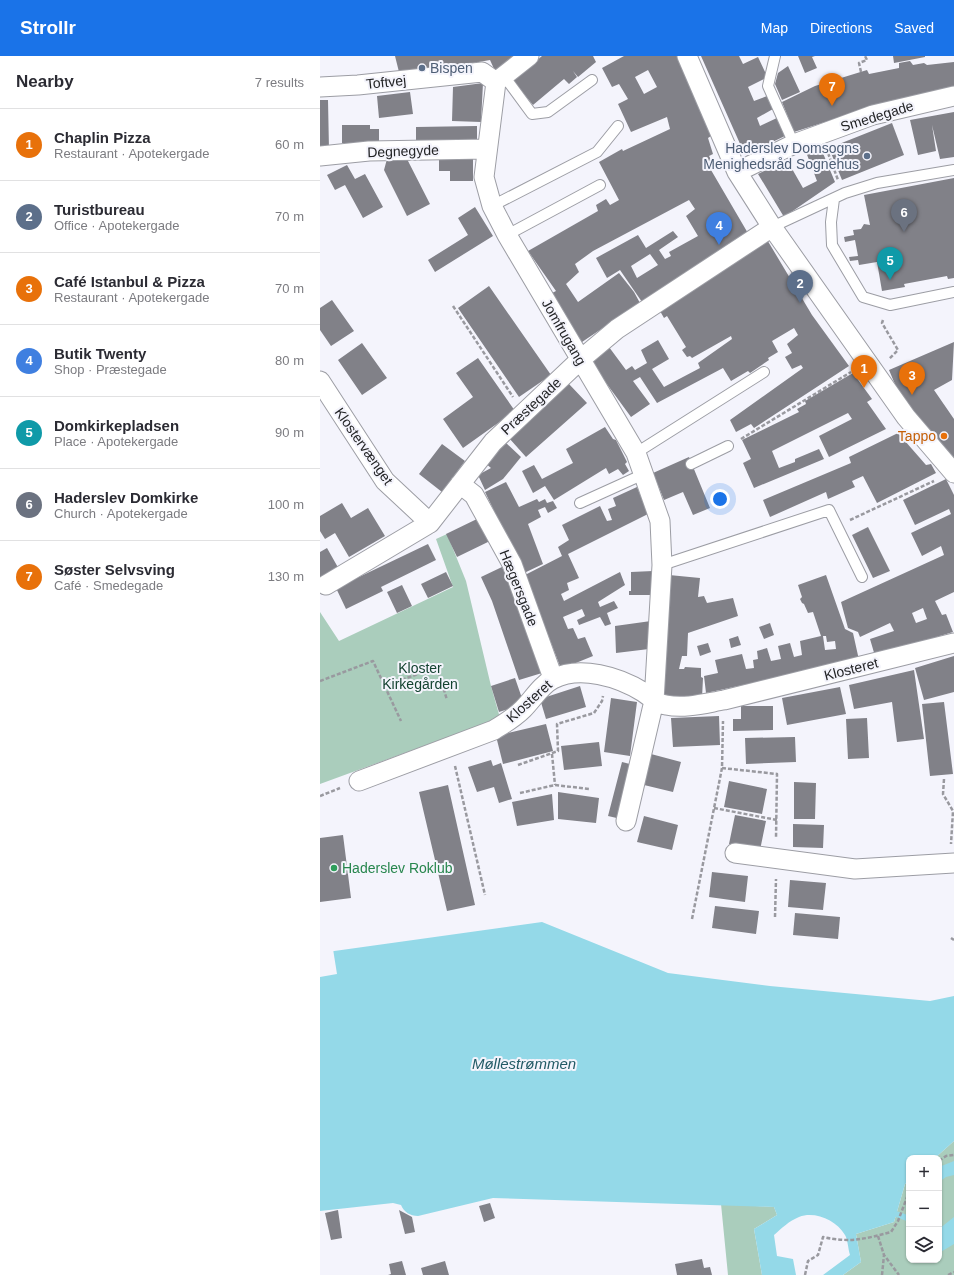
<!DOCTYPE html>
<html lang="en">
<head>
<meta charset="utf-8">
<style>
  :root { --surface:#fff; --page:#f7f7f7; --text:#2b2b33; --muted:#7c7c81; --line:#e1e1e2; --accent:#1a73e8 }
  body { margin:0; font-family:Arial,sans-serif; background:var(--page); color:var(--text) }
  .controls { position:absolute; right:12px; bottom:12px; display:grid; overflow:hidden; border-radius:8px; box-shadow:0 1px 3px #0004 }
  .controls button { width:36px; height:36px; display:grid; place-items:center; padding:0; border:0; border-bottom:1px solid var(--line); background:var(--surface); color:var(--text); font:20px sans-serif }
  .you { position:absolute; left:400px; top:443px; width:14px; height:14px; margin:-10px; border:3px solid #fff; border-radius:50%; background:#1a73e8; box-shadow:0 0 0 6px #1a73e833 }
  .badge { display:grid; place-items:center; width:26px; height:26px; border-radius:50%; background:var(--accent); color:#fff; font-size:13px; font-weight:700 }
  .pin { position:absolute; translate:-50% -33px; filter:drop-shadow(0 1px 2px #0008) }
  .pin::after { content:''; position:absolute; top:21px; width:14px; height:12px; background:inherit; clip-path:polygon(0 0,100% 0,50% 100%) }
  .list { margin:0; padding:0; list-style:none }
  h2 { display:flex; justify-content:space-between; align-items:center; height:52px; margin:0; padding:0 16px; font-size:17px }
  h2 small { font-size:13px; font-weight:400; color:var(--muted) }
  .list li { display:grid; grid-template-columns:26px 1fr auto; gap:12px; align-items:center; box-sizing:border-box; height:72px; padding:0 16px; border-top:1px solid var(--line) }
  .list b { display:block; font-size:15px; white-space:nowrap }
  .list p { margin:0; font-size:13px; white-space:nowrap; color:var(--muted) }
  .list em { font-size:13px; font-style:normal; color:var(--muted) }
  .icon { flex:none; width:22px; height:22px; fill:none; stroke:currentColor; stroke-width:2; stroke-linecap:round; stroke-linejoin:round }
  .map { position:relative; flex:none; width:634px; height:1219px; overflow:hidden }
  header { display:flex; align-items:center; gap:24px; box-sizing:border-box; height:56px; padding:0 20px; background:var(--accent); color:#fff }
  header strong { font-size:19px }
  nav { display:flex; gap:22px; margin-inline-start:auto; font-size:14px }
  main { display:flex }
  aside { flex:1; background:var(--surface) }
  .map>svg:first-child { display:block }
</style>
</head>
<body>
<header>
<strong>Strollr</strong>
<nav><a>Map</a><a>Directions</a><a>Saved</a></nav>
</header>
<main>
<aside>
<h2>Nearby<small>7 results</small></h2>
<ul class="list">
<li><span class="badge" style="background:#e8710a">1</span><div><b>Chaplin Pizza</b><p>Restaurant · Apotekergade</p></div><em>60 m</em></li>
<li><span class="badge" style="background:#5c6f8a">2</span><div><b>Turistbureau</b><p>Office · Apotekergade</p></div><em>70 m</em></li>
<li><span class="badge" style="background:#e8710a">3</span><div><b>Café Istanbul &amp; Pizza</b><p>Restaurant · Apotekergade</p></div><em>70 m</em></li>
<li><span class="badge" style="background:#3f7fe0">4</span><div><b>Butik Twenty</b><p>Shop · Præstegade</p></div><em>80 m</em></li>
<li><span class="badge" style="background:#0f9aa8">5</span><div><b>Domkirkepladsen</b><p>Place · Apotekergade</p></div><em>90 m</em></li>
<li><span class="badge" style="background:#6b7280">6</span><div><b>Haderslev Domkirke</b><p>Church · Apotekergade</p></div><em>100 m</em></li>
<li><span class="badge" style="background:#e8710a">7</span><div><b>Søster Selvsving</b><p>Café · Smedegade</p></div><em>130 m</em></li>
</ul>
</aside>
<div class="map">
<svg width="634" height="1219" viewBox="0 0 634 1219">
  <rect width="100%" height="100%" fill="#f4f4fc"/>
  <path fill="#aacdbc" d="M127 478 146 525 171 630 180 662 0 728V556L19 585 133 531 116 483Z
    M634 1085V1219H523L541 1206 536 1178 574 1166 585 1128 589 1125V1204H619V1102H615Z
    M401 1148 454 1151 457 1159 434 1173 442 1219H408Z"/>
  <path fill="#94d9e8" d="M222 866 348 917 450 930 610 945 634 940V1085L615 1102H589V1125L585 1128 574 1166 536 1178 541 1206 523 1219H503L530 1199C528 1193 528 1184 525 1179 516 1164 495 1155 479 1161 469 1165 462 1172 454 1179L457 1200 473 1203 476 1219H442L434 1173 457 1159 454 1151 173 1142 98 1160C90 1160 84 1156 81 1149L73 1147 0 1155V897Z
    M634 1105V1119L626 1121 619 1126V1111Z
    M634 1161V1188L619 1197V1173Z"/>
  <path fill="#f4f4fc" d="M13 893 17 918 0 921V895Z"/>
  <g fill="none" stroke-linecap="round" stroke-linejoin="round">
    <path stroke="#94d9e8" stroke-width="6" d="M576 1158 587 1162"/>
  </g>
  <path fill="#818188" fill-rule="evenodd" d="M75 0H201L175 15 170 4 80 20Z
    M222 0H273L276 6 258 21 253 15 257 21 249 28 244 23 213 49 193 25Z
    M304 0H359L391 80 388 82 393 98 389 100 395 111 391 114 429 179 322 246 300 214 287 222 276 202 318 179 326 192 353 175 358 181 339 194 345 203 351 200 349 196 378 180 366 160 375 153 369 144 273 195 255 208 259 216 246 228 258 246 299 217 314 236 320 247 262 286 230 238 236 235 208 195 278 155 276 149 286 143 290 149 299 144 279 106 302 93 303 95 350 73 347 61 311 76 298 48 308 43 299 28 292 31 282 12ZM328 14 337 31 324 38 315 21ZM330 198 338 209 317 222 311 210Z
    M381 0H419L423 8 438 1 446 18 444 23 428 31 434 45 447 40 453 53 437 62 440 70 459 61 467 79 425 99Z
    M478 0H495L492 1 497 12 485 17Z
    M573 0H605V1L574 7Z
    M590 5 593 9 604 7 607 9 634 6V32L558 49 474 76 462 46 495 30 547 14 549 18 579 12V7Z
    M468 10 480 36 462 44 455 28 458 17Z
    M163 27 161 66 132 65 133 31Z
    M90 36 93 58 59 62 57 40Z
    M0 44H8L9 94H0Z
    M634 56V101L620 103 612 69 616 95 598 99 590 64Z
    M572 67 584 99 522 124 509 92Z
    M22 69H50V73H59V88L22 87Z
    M157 70V90H96V71Z
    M500 90 515 126 464 161 438 118 467 104 483 132 497 125 486 96Z
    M119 98H153V125H130V115H119Z
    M67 103H87L110 148 87 160 64 114Z
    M27 109 35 123 45 118 63 151 43 162 25 129 15 134 7 119Z
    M634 122V222L628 223 627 220 584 228 585 231 562 235 557 206 539 209 538 204 530 205 529 201 538 200 535 184 525 186 524 181 534 179 533 174 541 173 544 168 550 169 544 139Z
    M155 151 173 180 115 216 108 204 148 179 138 162Z
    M446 182 492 259 529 310 434 372 431 368 416 376 410 364 483 312 481 309 472 313 465 301 472 297 467 288 478 279 474 272 452 285 458 296 448 302 449 304 430 317 428 315 411 325 403 312 337 347 320 321 313 325 330 348 311 361 270 305 289 291 306 314 312 310 315 314 327 307 321 294 338 284 349 303 332 313 344 331 380 312 378 307 412 283 411 280 372 302 370 300 367 301 362 294 366 291 347 260 344 262 340 255Z
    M169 230 231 319 199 341 138 252Z
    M12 244 34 275 11 290 0 274V252Z
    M634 286 632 324 614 334 634 363V411L577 333 569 314Z
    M42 287 67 322 42 339 18 304Z
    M158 302 195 355 143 392 123 363 153 341 136 317Z
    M533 317 552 343 547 346 566 373 509 401 499 380 532 363 528 357 452 395 459 412 475 406V403L499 393 504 403 434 432 423 407 431 403 422 384 479 356 477 353 486 348 485 345Z
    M249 328 267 347 206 401 189 382Z
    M285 371 293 383 296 384 307 406 305 408 309 415 303 419 298 413 289 418 286 412 234 444 225 430 213 437 202 415 214 409 222 423 253 407 246 393Z
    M578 377 606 409 611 408 616 417 557 447 543 420 532 425 535 431 508 443 506 436 450 461 443 444 531 407 529 401Z
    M184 385 201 401 183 423 165 434 158 419 171 412 164 406Z
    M122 388 145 405 122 436 99 418Z
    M369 401 390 452 373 459 363 436 344 444 333 417Z
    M626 423 634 439V536L615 545 622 559 626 558 633 576 555 600 550 583 574 575 570 567 540 581 538 576 528 572 521 546 624 499 621 490 602 500 591 477 631 458 629 453 595 469 583 444ZM603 552 607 563 596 567 592 557Z
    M186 426 199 451 217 443 219 446 225 443 227 447 233 445 237 452 228 457 225 451 218 454 221 461 208 468 223 508 204 517 165 436Z
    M317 431 328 458 248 498 259 522 247 527 249 534 241 538 244 545 300 516 305 529 278 546 280 551 294 545 298 552 287 557 291 568 285 570 280 561 259 569 257 564 265 560 262 553 243 561 248 573 253 572 258 583 265 581 273 600 241 613 205 519 242 500 238 491 249 484 242 469 280 450 287 465 292 464 288 453 296 450 293 442Z
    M22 447 31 462 48 452 65 480 29 501 15 477 5 483 0 475V460Z
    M159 462 170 485 137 501 126 478Z
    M548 471 570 515 553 522 532 479Z
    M108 488 116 504 61 531 63 535 26 553 16 532Z
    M7 492 20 515 0 526V496Z
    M182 511 194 536 222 617 199 624 172 545 161 521Z
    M333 515V539H309V535H311V516Z
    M126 516 133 530 108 542 101 528Z
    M349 519 380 522 378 541 384 540 387 547 413 542 418 560 368 577 367 600H362L359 613H364L365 611 381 612V621L383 622 382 642 340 641Z
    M506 519 525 573 533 577 539 604 386 637 384 620 398 617 395 604 422 598 426 613 434 612 433 604 438 603 437 595 447 592 451 605 461 603 458 590 470 587 474 601 482 599 480 585 501 580 493 556 488 557 484 548 482 547 480 543 482 541 478 529ZM503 580H506L507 586 515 585 516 593 505 594Z
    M82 529 92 550 77 557 67 536Z
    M331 565 329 593 296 597 295 570Z
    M450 567 454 579 444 583 439 571Z
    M418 580 421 589 411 592 409 583Z
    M388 587 391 596 380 600 377 590Z
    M634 600V636L604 644 595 612Z
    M594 614 604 683 577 686 572 646 534 653 529 629Z
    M195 622 204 648 179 656 171 630Z
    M260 630 266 651 226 663 220 643Z
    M520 631 526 658 467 669 462 642Z
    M291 642 317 646 310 700 284 696Z
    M624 646 633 718 610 720 602 648Z
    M421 650H453V674L413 675V663H421Z
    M399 660 400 689 353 691 351 662Z
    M547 662 549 702 528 703 526 663Z
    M226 668 233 695 183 708 176 680Z
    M475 681 476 706 426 708 425 682Z
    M279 686 282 710 244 714 241 690Z
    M331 698 361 706 353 736 324 729Z
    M171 704 173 710 181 707 192 743 179 747 174 731 157 736 148 711Z
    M302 706 314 709 301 763 288 760Z
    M409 725 447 733 442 758 404 751Z
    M474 726 496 727 495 763H474Z
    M128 729 155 849 127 855 99 736Z
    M238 736 279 742 276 767 238 763Z
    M232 738 234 764 197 770 192 746Z
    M415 759 446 765 440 794 409 788Z
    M324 760 358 769 352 794 317 786Z
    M473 768 504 769 503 792 473 791Z
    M23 779 31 842 0 846V782Z
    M392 816 428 820 425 846 389 841Z
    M470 824 506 827 503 854 468 851Z
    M395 850 439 855 436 878 392 872Z
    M475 857 520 861 518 883 473 879Z
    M170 1147 175 1162 164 1166 159 1150Z
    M18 1154 22 1182 11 1184 5 1157Z
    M79 1154 92 1161 95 1176 85 1178Z
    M382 1203 384 1212 390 1211 392 1219H357L355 1208Z
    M82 1205 86 1219H68L71 1218 69 1208Z
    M125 1205 129 1219H103L101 1212Z"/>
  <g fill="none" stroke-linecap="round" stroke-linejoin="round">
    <defs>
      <path id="lane" d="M455 0 448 30 474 88
        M184 20 212 58 228 56 272 24
        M514 143 511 166 512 189 543 241 570 249 634 236
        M172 150 277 96 298 70
        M452 171 525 137 557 127 634 114
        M187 179 280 129
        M316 397 444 316
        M371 408 408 390
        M260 447 324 418
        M342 509 509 454 542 521"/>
      <path id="street" d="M209 0 176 26 164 121 172 150 187 179 316 397 340 465 342 509 334 645 306 765
        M367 0 417 116 452 171 586 361 634 417
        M0 31 38 29 162 16 176 26
        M0 100 49 95 167 93
        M417 116 474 88 553 59 634 40
        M0 325 65 425 110 467
        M140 428 154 439 192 508 233 622
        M6 529 110 467 173 386 260 304 297 273 452 171
        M39 725 174 674C185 667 194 662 203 653 213 643 221 629 233 623 260 609 299 621 323 636 331 641 336 648 346 649 365 653 386 647 404 644L634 587
        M415 797 535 813 634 807"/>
    </defs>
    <use href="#lane" stroke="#9c9da4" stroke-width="12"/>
    <use href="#street" stroke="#9c9da4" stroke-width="21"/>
    <path stroke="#99999f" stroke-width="2.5" stroke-dasharray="4 2" stroke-linecap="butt" d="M541 16 539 7 547 4 545 0
      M508 97 518 124
      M133 250 193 341
      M563 264 562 267 578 294 569 303
      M421 383 531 316
      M530 464 614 425
      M0 625 53 605 81 665
      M65 630 117 611 127 644
      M232 698 235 729
      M198 709 238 695 237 668 274 657 282 645 283 640
      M135 710 165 839
      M402 712 457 718 456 782
      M624 723 623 738 633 755 631 788
      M200 737 235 729 269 733
      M0 740 20 732
      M394 752 457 764
      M455 861 456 823
      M372 863 402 712 403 665
      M631 882 634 884
      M619 1105 626 1100 634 1099
      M558 1180 564 1199
      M485 1219 488 1205 498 1199 503 1181C530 1187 545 1183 571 1176L578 1165 589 1136
      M562 1219 564 1199 579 1219
      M628 1219 634 1216"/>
    <use href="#lane" stroke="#fff" stroke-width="10"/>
    <use href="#street" stroke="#fff" stroke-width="19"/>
  </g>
  <g fill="#5c6f8a" stroke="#f4f4fc" stroke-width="1.5">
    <circle cx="102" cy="12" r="4"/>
    <circle cx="547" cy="100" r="4"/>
  </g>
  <circle fill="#e8710a" stroke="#f4f4fc" stroke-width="1.5" cx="624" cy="380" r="4"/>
  <circle fill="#2e9e5b" stroke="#f4f4fc" stroke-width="1.5" cx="14" cy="812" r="4"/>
  <g text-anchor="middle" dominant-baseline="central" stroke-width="4" stroke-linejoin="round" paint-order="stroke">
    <g font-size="14" fill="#4e5e75" stroke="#f4f4fc" text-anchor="start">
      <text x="110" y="12">Bispen</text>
      <text x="539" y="92" text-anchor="end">Haderslev Domsogns<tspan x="539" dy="16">Menighedsråd Sognehus</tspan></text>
    </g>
    <g font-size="14" fill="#232426" stroke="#f4f4fc">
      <text transform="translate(66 26) rotate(-6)">Toftvej</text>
      <text transform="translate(557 60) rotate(-17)">Smedegade</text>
      <text transform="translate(83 95) rotate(-2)">Degnegyde</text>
      <text transform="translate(244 276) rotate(60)">Jomfrugang</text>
      <text transform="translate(211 350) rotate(-43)">Præstegade</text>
      <text transform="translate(44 390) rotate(55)">Klostervænget</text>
      <text transform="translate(199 532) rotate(68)">Hægersgade</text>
      <text transform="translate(531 613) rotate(-14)">Klosteret</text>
      <text transform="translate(209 645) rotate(-42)">Klosteret</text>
    </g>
    <g font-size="14" fill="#c56008" stroke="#f4f4fc" text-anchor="end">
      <text x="616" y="380">Tappo</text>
    </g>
    <g font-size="14" fill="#134230" stroke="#f4f4fc">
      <text x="100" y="612">Kloster<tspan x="100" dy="16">Kirkegården</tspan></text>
    </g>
    <g font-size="14" fill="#27864d" stroke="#f4f4fc" text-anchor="start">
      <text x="22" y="812">Haderslev Roklub</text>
    </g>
    <g font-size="15" font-style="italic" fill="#225a66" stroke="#f4f4fc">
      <text x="204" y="1007">Møllestrømmen</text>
    </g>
  </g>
</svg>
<div class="controls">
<button>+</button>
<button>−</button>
<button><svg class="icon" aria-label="layers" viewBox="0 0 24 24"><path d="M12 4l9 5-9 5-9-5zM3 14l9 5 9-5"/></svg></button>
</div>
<div class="you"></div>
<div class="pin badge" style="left:544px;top:332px;background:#e8710a">1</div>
<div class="pin badge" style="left:480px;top:247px;background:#5c6f8a">2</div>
<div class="pin badge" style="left:592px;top:339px;background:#e8710a">3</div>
<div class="pin badge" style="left:399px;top:189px;background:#3f7fe0">4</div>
<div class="pin badge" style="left:570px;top:224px;background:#0f9aa8">5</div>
<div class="pin badge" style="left:584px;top:176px;background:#6b7280">6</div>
<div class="pin badge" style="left:512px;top:50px;background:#e8710a">7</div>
</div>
</main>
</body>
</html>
